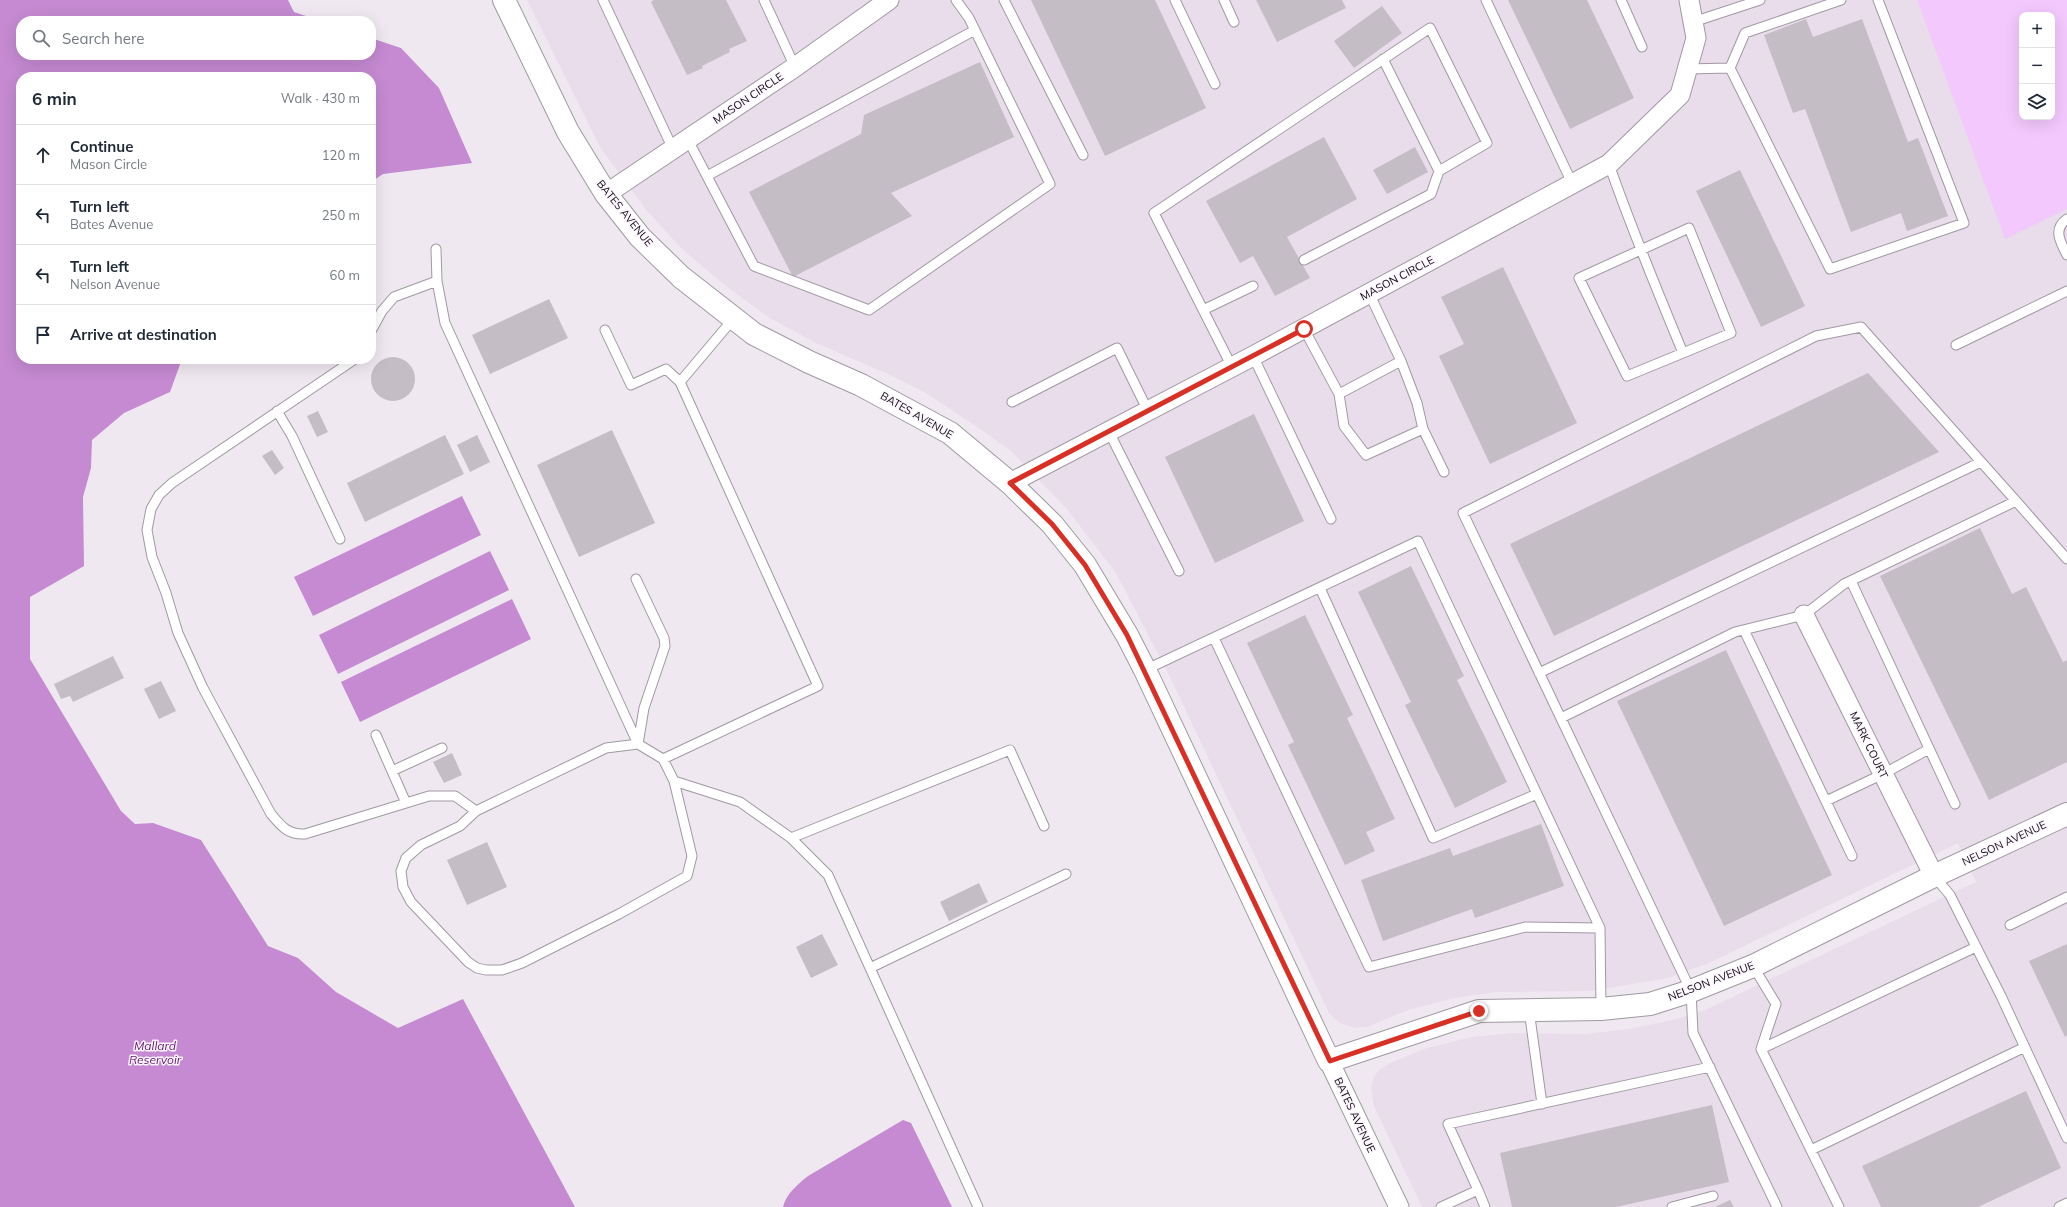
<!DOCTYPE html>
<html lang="en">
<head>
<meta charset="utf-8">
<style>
  :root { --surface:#fff; --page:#f2f2f3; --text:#1f2937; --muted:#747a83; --line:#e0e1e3 }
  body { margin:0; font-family:Mulish,sans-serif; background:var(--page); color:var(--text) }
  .controls { position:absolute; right:12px; top:12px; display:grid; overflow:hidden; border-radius:8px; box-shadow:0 4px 16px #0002 }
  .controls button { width:36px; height:36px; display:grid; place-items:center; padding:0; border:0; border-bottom:1px solid var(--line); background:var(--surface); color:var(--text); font:20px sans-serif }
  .stop { position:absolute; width:12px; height:12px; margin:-9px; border:3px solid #d93025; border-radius:50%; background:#fff }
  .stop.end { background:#d93025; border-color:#fff; box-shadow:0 1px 4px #0008 }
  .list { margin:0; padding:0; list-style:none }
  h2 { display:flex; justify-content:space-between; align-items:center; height:52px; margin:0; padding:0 16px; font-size:17px }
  h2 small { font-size:13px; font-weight:400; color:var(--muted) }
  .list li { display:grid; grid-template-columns:26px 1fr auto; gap:12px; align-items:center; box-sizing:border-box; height:60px; padding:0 16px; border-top:1px solid var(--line) }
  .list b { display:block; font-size:15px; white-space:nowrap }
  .list p { margin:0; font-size:13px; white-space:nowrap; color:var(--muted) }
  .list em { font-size:13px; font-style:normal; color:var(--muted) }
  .icon { flex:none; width:22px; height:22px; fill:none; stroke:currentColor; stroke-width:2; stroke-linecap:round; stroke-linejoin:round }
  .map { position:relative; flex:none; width:2067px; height:1207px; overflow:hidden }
  .search { position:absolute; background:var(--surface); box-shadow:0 4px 16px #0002; left:16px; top:16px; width:360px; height:44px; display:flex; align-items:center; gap:10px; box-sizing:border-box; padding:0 14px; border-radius:16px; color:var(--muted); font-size:15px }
  .panel { position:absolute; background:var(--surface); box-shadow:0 4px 16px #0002; left:16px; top:72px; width:360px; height:292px; border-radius:16px }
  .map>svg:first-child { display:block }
</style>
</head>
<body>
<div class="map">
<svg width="2067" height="1207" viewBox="0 0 2067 1207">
  <rect width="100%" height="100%" fill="#f0e8f1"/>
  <path fill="#e9dceb" d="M527 0H1917L2005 238 2067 209V1207H1422L1374 1106 1371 1089 1373 1079 1378 1071 1392 1062 1427 1048 1472 1037 1511 1033 1585 1034 1629 1029 1673 1020 1703 1011 1976 882 1958 843 1709 963 1668 978 1590 991 1496 992 1455 998 1408 1010 1367 1027 1355 1028 1340 1023 1329 1013 1169 675 1116 573 1066 508 1011 451 983 431 926 393 888 374 816 343 768 317 722 283 683 250 647 211 600 147Z"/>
  <path fill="#f3c8fd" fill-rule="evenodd" d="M1917 0H2067V209L2005 239ZM2022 15H2052V117H2022Z"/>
  <path fill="#c58ad2" d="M0 0H288L294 12 321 21H21V55H371V38L401 48 439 88 472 163 383 174 371 182V77H21V359H182L170 392 124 413 92 440 91 468 83 497 84 566 30 597V659L121 811 135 824 153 823 201 840 268 946 298 958 336 992 398 1028 463 999 575 1207H0Z
    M462 496 481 535 313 616 294 577Z
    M490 551 509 590 338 674 319 635Z
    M512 599 531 639 360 722 341 682Z
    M903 1120 911 1123 952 1207H783C786 1194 798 1184 808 1176Z"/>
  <path fill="#c4bdc6" d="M654 0H726L747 41 729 49 730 52 702 66 703 68 687 75 651 2Z
    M1031 0H1155L1206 108 1105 156Z
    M1256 0H1342L1346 8 1277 42Z
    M1508 0H1587L1634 98 1570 129Z
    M1382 6 1402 33 1354 68 1334 41Z
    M1806 19 1813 37 1862 19 1908 142 1918 138 1948 216 1907 231 1901 213 1851 232 1805 109 1793 113 1764 35Z
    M980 62 1014 137 891 193 912 216 793 277 749 192 861 134 864 115Z
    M1324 137 1357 199 1287 237 1310 278 1275 296 1253 256 1240 263 1206 201Z
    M1415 147 1428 172 1387 194 1373 170Z
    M1740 170 1805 306 1761 327 1696 191Z
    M1503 267 1577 423 1490 464 1439 356 1464 344 1441 297Z
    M549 299 568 338 490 374 472 335Z
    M371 379a22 22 0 1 1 44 0a22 22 0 1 1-44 0Z
    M1868 373 1939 452 1554 636 1510 544Z
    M318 411 328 432 317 437 307 416Z
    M1254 414 1304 521 1215 563 1165 457Z
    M612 430 655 523 579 557 537 465Z
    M445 435 464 474 365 522 347 483Z
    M477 435 490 462 470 472 457 445Z
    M272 450 284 468 275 475 262 456Z
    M1980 528 2012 594 2026 587 2063 662 2067 660V762L1989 800 1880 576Z
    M1411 566 1464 676 1457 680 1507 782 1455 808 1405 705 1411 702 1358 592Z
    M1305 615 1353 715 1347 718 1395 819 1366 832 1375 851 1345 865 1288 745 1294 742 1247 643Z
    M1726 650 1832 875 1724 926 1617 701Z
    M113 656 124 678 73 702 70 696 61 699 54 684Z
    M161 681 176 711 159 719 144 689Z
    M452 753 462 775 444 783 433 762Z
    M1541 824 1564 886 1475 918 1472 909 1383 941 1361 880 1450 848 1453 856Z
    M487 842 507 887 467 905 447 860Z
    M979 883 988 902 949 921 940 902Z
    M822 934 838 965 811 978 796 947Z
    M2067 944V1035L2065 1037 2029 961Z
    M2026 1091 2061 1168 1978 1207H1881L1862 1166Z
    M1712 1105 1729 1182 1616 1207H1512L1500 1153Z
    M1730 1200 1734 1207H1715Z"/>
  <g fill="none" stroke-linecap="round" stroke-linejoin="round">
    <defs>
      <path id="service" d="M603 0 673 149
        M764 0 795 67
        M1004 0 1083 155
        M1175 0 1215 84
        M1224 0 1234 22
        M1486 0 1572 183
        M1621 0 1642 47
        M1841 0 1745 33 1730 68 1830 269 1964 223 1878 0
        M1693 22 1760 0
        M1687 69 1730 68
        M688 140 754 266 869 310 1050 184 969 18 956 0
        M1609 164C1631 228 1657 290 1683 353L1627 376 1579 278 1689 228 1731 333 1683 353
        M707 176 975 30
        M2067 219C2052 229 2061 243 2067 255
        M436 249 437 281 445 323 638 744 663 759 818 686 680 382 734 318
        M1304 260 1431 194 1439 171
        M1203 310 1253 286
        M1304 329 1339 394 1401 361 1369 293
        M605 330 631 385 666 369 680 382
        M371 331 382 311 394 297 437 281
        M1956 345 2067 291
        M1253 356 1331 519
        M355 359 172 483 159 495 151 509 147 530 152 557 166 593 178 633 203 688 271 814C281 826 288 835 305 834L429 796H455L476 811 606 748 638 744 644 708 665 646 664 638 636 579
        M1232 367 1154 213 1430 28 1487 143 1439 171 1383 59
        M1339 394 1344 426 1366 455 1423 429 1417 403 1401 361
        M1012 402 1117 348 1148 411
        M277 411 292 436 340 539
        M1423 429 1444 472
        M1109 432 1179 571
        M1851 581 1955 804
        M1320 588 1433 838 1537 794
        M1744 630 1852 856
        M1214 638 1369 967 1525 927 1600 928
        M1145 670 1418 541 1600 928 1601 1009
        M1539 673 1981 462
        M1561 718 1735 632 1804 615 1844 584 2016 501 2067 559
        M376 735 406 803
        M663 759 674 781 740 802 791 838 828 875 978 1207
        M392 771 442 748
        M1826 801 1883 774 1929 749
        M476 811 460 826 421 845 406 858 401 871 403 887 411 902 468 962 477 968 486 970H502L522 963 619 914 687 876 692 856 674 781
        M791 838 1010 750 1044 826
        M1934 876 1950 895 2001 996 2067 1138
        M2010 925 2067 897
        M1753 966 1776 1004 1761 1049 1839 1207
        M870 968 1066 874
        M1529 1010 1542 1104
        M1761 1049 1976 947
        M1811 1150 2025 1047
        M1478 1190 1448 1124 1710 1067
        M1441 1207 1478 1190 1485 1207
        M1672 1207 1713 1196
        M1777 1207 1693 1033 1691 991 1463 513 1816 336 1861 327 2016 501
        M2059 1207 2067 1203"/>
      <path id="minor" d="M606 194 795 67 889 0
        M1010 483 1253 356 1609 164 1680 95 1696 38 1689 0
        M1804 615 1934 876
        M1329 1061 1399 1207"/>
      <path id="tertiary" d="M504 0 568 132 606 194 640 237 681 277 754 334 809 362 861 385 950 433 1010 483 1052 524 1085 565 1127 635 1145 670 1329 1061 1479 1011 1601 1009 1650 1004 1691 991 1753 966 1934 876 2067 814"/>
    </defs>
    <use href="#service" stroke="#a099a2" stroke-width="11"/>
    <use href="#minor" stroke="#a099a2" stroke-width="21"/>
    <use href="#tertiary" stroke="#a099a2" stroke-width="24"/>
    <use href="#service" stroke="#fff" stroke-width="9"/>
    <use href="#minor" stroke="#fff" stroke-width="19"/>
    <use href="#tertiary" stroke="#fff" stroke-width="22"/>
  </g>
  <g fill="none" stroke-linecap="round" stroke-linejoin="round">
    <path stroke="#d93025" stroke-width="5" d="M1304 329 1010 483 1052 524 1085 565 1127 635 1330 1061 1479 1011"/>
  </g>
  <g text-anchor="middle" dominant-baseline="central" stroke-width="3" stroke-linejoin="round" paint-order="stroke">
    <g font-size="11" fill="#0f0d10" stroke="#fdf5ff">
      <text transform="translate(748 98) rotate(-34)">MASON CIRCLE</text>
      <text transform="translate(625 213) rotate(51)">BATES AVENUE</text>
      <text transform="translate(1397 278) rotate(-28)">MASON CIRCLE</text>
      <text transform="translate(917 415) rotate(30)">BATES AVENUE</text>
      <text transform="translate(1869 745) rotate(64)">MARK COURT</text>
      <text transform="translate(2004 843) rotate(-25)">NELSON AVENUE</text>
      <text transform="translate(1711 981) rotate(-21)">NELSON AVENUE</text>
      <text transform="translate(1355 1115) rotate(65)">BATES AVENUE</text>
    </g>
    <g font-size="12" font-style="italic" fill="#61176f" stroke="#fdf5ff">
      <text x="155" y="1045">Mallard<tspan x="155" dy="14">Reservoir</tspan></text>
    </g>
  </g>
</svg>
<div class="controls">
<button>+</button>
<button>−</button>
<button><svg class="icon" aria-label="layers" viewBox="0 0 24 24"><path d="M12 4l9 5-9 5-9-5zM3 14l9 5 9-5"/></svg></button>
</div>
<div class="stop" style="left:1304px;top:329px"></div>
<div class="stop end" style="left:1479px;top:1011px"></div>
<div class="search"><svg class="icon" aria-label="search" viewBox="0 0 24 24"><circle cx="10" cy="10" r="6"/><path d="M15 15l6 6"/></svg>Search here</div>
<section class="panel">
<h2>6 min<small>Walk · 430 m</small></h2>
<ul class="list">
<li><svg class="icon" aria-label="ahead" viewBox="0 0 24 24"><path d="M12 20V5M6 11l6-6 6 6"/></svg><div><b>Continue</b><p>Mason Circle</p></div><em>120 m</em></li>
<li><svg class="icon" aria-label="left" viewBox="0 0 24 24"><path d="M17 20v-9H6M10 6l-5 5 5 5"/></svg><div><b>Turn left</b><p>Bates Avenue</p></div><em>250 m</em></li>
<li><svg class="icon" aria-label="left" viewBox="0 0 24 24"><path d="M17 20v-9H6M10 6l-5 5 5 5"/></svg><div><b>Turn left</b><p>Nelson Avenue</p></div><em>60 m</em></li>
<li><svg class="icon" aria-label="arrive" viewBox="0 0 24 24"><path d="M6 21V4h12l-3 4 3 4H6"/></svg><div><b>Arrive at destination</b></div></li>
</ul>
</section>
</div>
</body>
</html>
